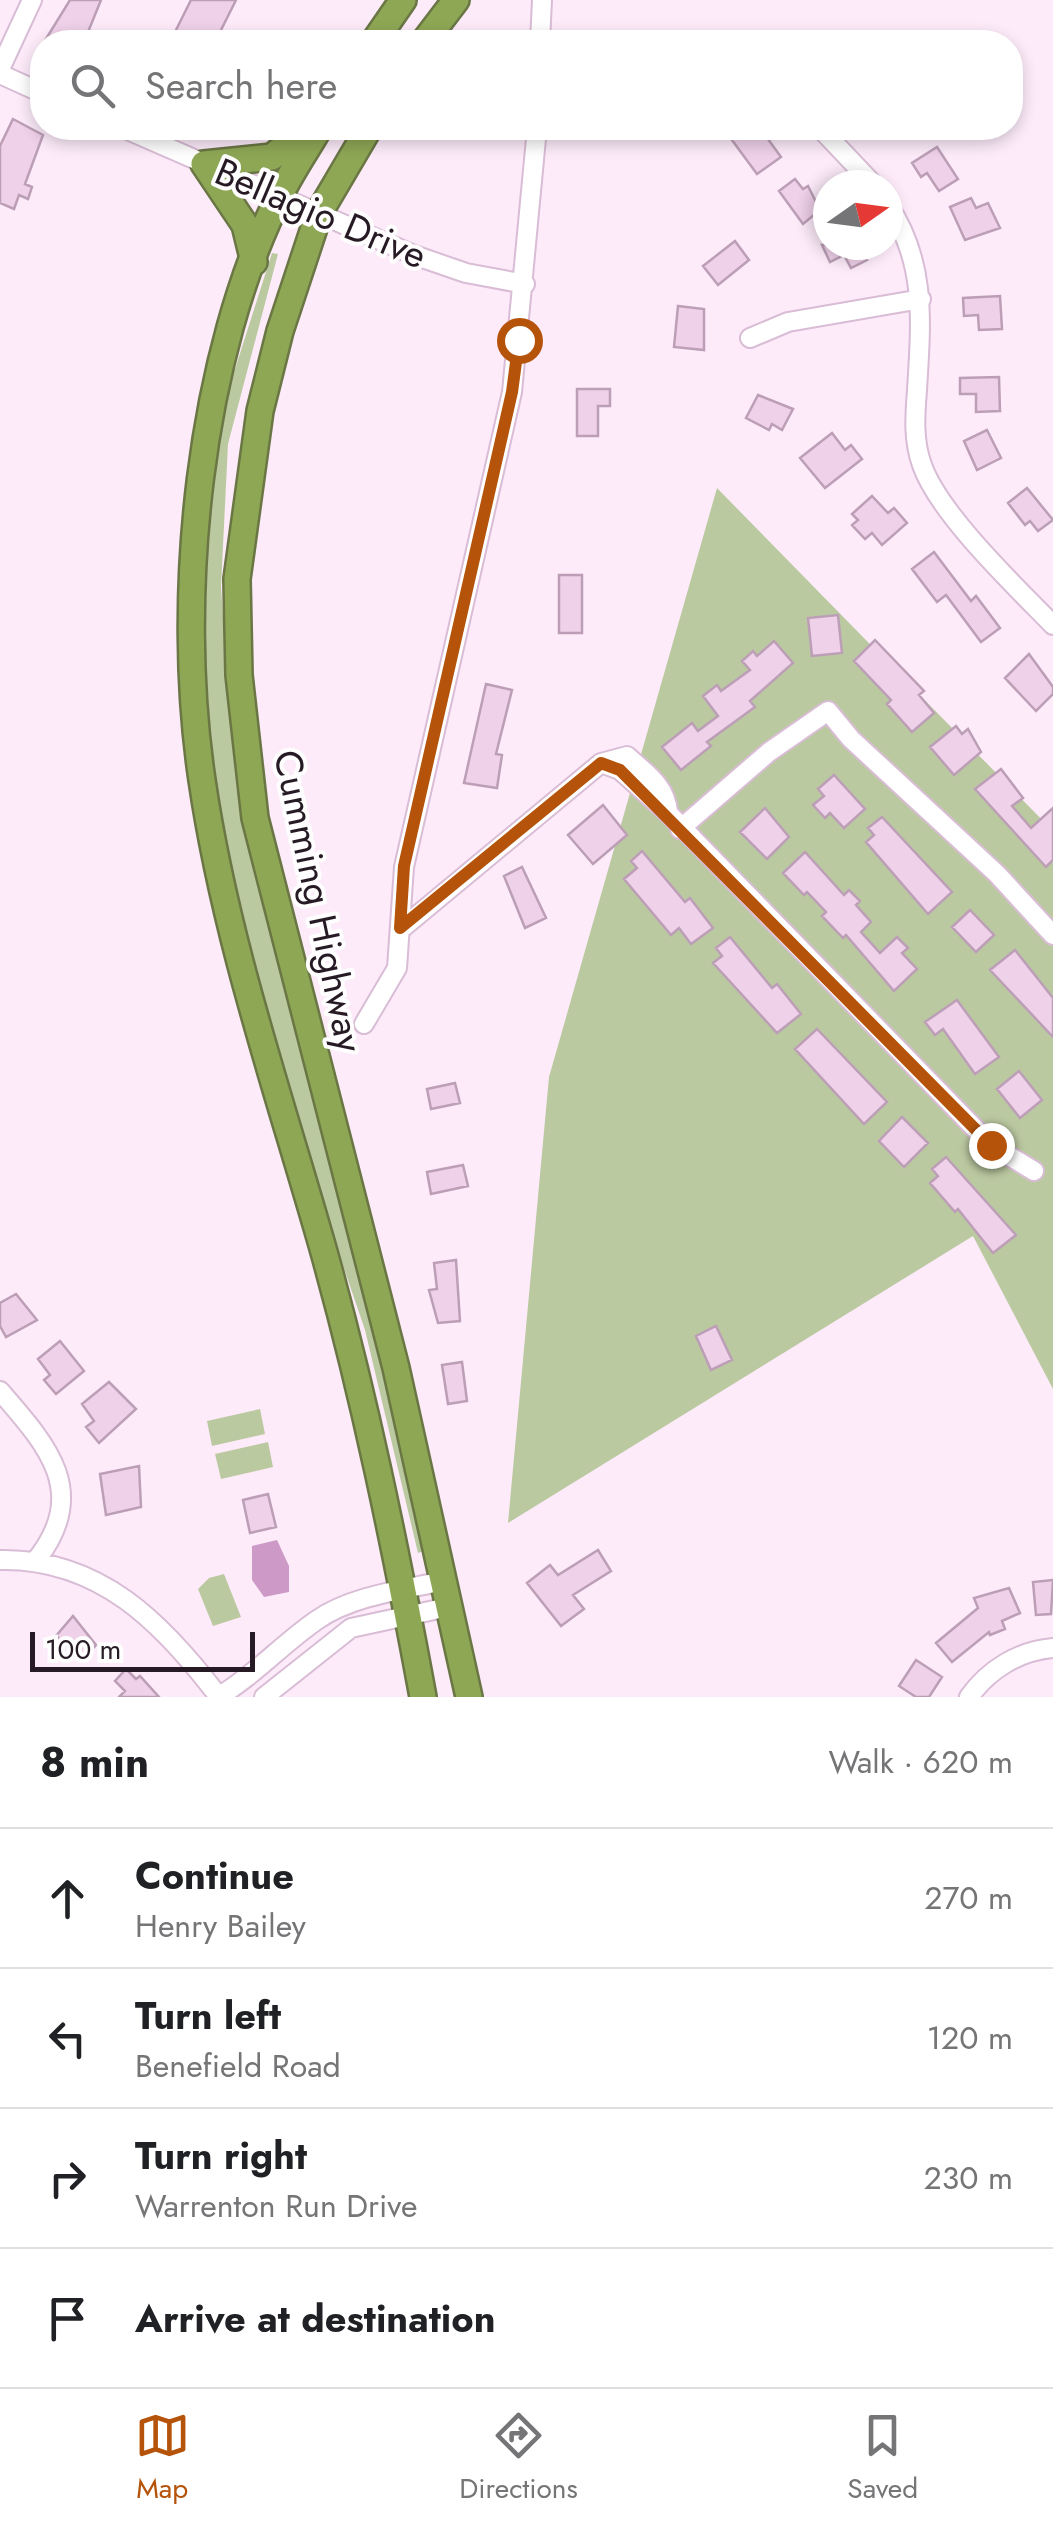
<!DOCTYPE html>
<html lang="en">
<head>
<meta charset="utf-8">
<style>
  :root { --surface:#fff; --page:#f6f6f6; --text:#202124; --muted:#757577; --line:#e0e0e0; --accent:#b45309 }
  body { margin:0; font-family:Jost,sans-serif; background:var(--page); color:var(--text) }
  .compass { position:absolute; left:813px; top:170px; width:90px; height:90px; border-radius:50%; background:var(--surface); box-shadow:0 5px 15px #0003; rotate:76deg }
  .scale { position:absolute; left:30px; bottom:25px; width:225px; box-sizing:border-box; padding-left:10px; border:5px solid #261b24; border-top:0; font-size:28px; line-height:35px; white-space:nowrap; color:#261b24; -webkit-text-stroke:8px #fefefe; paint-order:stroke }
  .stop { position:absolute; width:30px; height:30px; margin:-22px; border:8px solid #b45309; border-radius:50%; background:#fff }
  .stop.end { background:#b45309; border-color:#fff; box-shadow:0 2px 10px #0008 }
  .list { margin:0; padding:0; list-style:none }
  h2 { display:flex; justify-content:space-between; align-items:center; height:130px; margin:0; padding:0 40px; font-size:42px }
  h2 small { font-size:32px; font-weight:400; color:var(--muted) }
  .list li { display:grid; grid-template-columns:65px 1fr auto; gap:30px; align-items:center; box-sizing:border-box; height:140px; padding:0 40px; border-top:2px solid var(--line) }
  .list b { display:block; font-size:38px; white-space:nowrap }
  .list p { margin:0; font-size:32px; white-space:nowrap; color:var(--muted) }
  .list em { font-size:32px; font-style:normal; color:var(--muted) }
  .icon { flex:none; width:55px; height:55px; fill:none; stroke:currentColor; stroke-width:2; stroke-linecap:round; stroke-linejoin:round }
  .map { position:relative; flex:none; width:1053px; height:1697px; overflow:hidden }
  .search { position:absolute; background:var(--surface); box-shadow:0 5px 15px #0003; left:30px; right:30px; top:30px; height:110px; display:flex; align-items:center; gap:25px; box-sizing:border-box; padding:0 35px; border-radius:40px; color:var(--muted); font-size:38px }
  .sheet { height:690px; background:var(--surface) }
  nav { display:flex; justify-content:space-around; align-items:center; box-sizing:border-box; height:140px; border-top:2px solid var(--line); background:var(--surface); font-size:28px; color:var(--muted) }
  nav a { display:grid; justify-items:center; gap:5px }
  nav .on { color:var(--accent) }
  .map>svg:first-child { display:block }
</style>
</head>
<body>
<div class="map">
<svg width="1053" height="1697" viewBox="0 0 1053 1697">
  <rect width="100%" height="100%" fill="#fdebfa"/>
  <path fill="#bbc9a1" d="M272 253 278 254 228 444 221 587 229 701 250 835 426 1550 418 1553 365 1330 292 1116 211 783 200 657 208 511 228 391Z
    M717 488 1053 831V1389L973 1236 508 1523 549 1077Z
    M260 1409 265 1434 212 1446 207 1421Z
    M268 1442 273 1467 221 1479 215 1454Z
    M224 1574 241 1617 213 1626 198 1589 209 1578Z"/>
  <path fill="#cd9ac7" d="M277 1540 289 1566V1592L264 1597 252 1580V1546Z"/>
  <path fill="#efd1ea" stroke="#bc9fb7" stroke-width="2.5" d="M70 0H101L84 42H44Z
    M191 0H236L215 42H170Z
    M13 119 43 135 25 184 32 187 28 199 19 195 14 209 0 203V146Z
    M750 128H760L781 157 757 174 732 140Z
    M937 147 958 179 939 191 927 173 921 177 912 163Z
    M795 179 803 189 808 186 820 210 803 224 779 191Z
    M971 198 976 208 988 203 1000 228 965 240 950 207Z
    M735 241 749 260 718 285 703 266Z
    M822 245H864L860 247 867 260 851 268 844 255 830 262Z
    M1000 296 1002 329 979 330 978 315 964 316 963 298Z
    M678 306 704 309V350L674 347Z
    M999 377 1000 411 976 412V394H960V378Z
    M577 389H610V406H598V436H577Z
    M758 395 793 409 782 430 772 424 769 430 746 418Z
    M987 430 1001 458 977 470 964 441Z
    M832 433 845 450 851 445 862 459 825 488 800 458Z
    M1027 488 1053 520 1038 531 1030 521 1025 525 1008 503Z
    M872 496 888 513 894 508 907 523 882 545 872 533 865 539 852 525 858 520 852 514Z
    M934 552 971 601 976 596 1000 628 981 642 946 595 937 602 912 569Z
    M559 575H582V633H559Z
    M838 615 842 653 812 656 808 618Z
    M875 640 924 691 919 695 934 713 912 732 887 704 891 700 854 661Z
    M774 641 793 663 750 701 755 707 707 742 711 746 681 770 662 747 692 723 698 731 718 716 703 696 717 685 721 691 750 670 742 661 753 651 757 656Z
    M1029 654 1053 687V694L1036 711 1005 678Z
    M486 684 512 690 496 754 502 755 497 788 464 783Z
    M956 726 962 734 968 729 981 752 954 775 930 747Z
    M1001 769 1023 798 1012 806 1031 828 1053 808V860L1046 867 975 789Z
    M834 775 865 809 844 828 830 813 825 818 813 805 824 796 818 789Z
    M603 805 627 835 593 864 568 835Z
    M765 808 789 837 767 859 740 832Z
    M882 817 952 892 928 914 866 842 874 835 868 828Z
    M642 851 685 902 690 898 713 928 691 944 679 928 671 935 624 879 637 868 631 861Z
    M805 852 844 895 849 890 860 901 856 905 871 922 861 932 880 953 897 937 908 948 902 953 917 969 894 991 846 935 843 938 822 916 826 912 807 892 804 895 783 873Z
    M522 867 546 918 525 928 504 876Z
    M970 910 994 935 976 952 952 927Z
    M730 937 772 988 777 984 801 1014 777 1033 713 963 722 956 716 948Z
    M1015 950 1053 998V1037L990 970Z
    M957 1000 999 1057 975 1074 943 1029 935 1035 925 1022Z
    M817 1029 887 1102 864 1124 795 1049Z
    M1019 1071 1042 1100 1020 1118 997 1089Z
    M455 1083 460 1103 431 1109 427 1089Z
    M902 1117 928 1143 904 1167 879 1141Z
    M946 1157 1016 1235 993 1253 958 1209 955 1212 930 1183 938 1176 932 1169Z
    M463 1165 468 1186 431 1194 427 1172Z
    M456 1260 460 1321 438 1323 429 1290 437 1289 434 1263Z
    M16 1294 37 1320 6 1337 0 1326V1303Z
    M716 1326 732 1360 711 1370 696 1336Z
    M60 1341 84 1371 56 1394 44 1380 50 1375 38 1359Z
    M462 1362 467 1401 448 1404 442 1365Z
    M109 1382 136 1409 99 1443 86 1427 94 1421 82 1404Z
    M139 1466 141 1507 106 1515 100 1474Z
    M268 1494 276 1527 250 1533 243 1500Z
    M598 1550 611 1571 573 1595 584 1609 561 1626 527 1583 550 1565 558 1575Z
    M1053 1580 1051 1614 1036 1615 1033 1582Z
    M1009 1588 1020 1613 1002 1621 1005 1629 990 1635 989 1632 952 1662 936 1643 978 1608 974 1598Z
    M73 1616 96 1645 83 1660 56 1636Z
    M916 1660 942 1677 929 1697H916L899 1686Z
    M126 1669 136 1679 140 1676 159 1697H119L125 1691 115 1681Z"/>
  <g fill="none" stroke-linecap="round" stroke-linejoin="round">
    <defs>
      <path id="minor" d="M540 42 542 0
        M0 69 32 0
        M0 74 42 93
        M123 128 414 255 466 273 525 284
        M820 128 874 185
        M888 205C927 263 921 323 917 390 915 416 913 440 922 465 939 514 1016 587 1053 625
        M750 338 788 322 921 299
        M601 763 620 770 669 814 991 1145 1034 1171
        M680 829 769 752 828 711 851 739 997 874 1053 935
        M401 929 601 763 627 756C646 773 666 786 668 812
        M364 1024 397 968 404 867 512 392 537 128
        M0 1391C46 1444 90 1491 37 1559
        M0 1560C99 1558 162 1622 219 1697
        M218 1697C255 1675 282 1644 317 1620 351 1596 403 1590 443 1581
        M264 1697 351 1628 448 1607
        M969 1697C989 1669 1019 1651 1053 1648"/>
      <path id="highway" d="M374 42 403 0
        M424 42 456 0
        M319 128C307 149 293 169 282 191 198 354 175 600 202 780 225 938 278 1091 322 1245 364 1394 395 1545 423 1697
        M369 128 319 213 280 331 260 411 237 579 239 675 255 818 396 1368 469 1697
        M204 164 272 157 308 128
        M204 164 245 225 254 262"/>
    </defs>
    <use href="#minor" stroke="#d9bcd5" stroke-width="22"/>
    <use href="#highway" stroke="#6a7644" stroke-width="30"/>
    <use href="#minor" stroke="#fff" stroke-width="18"/>
    <use href="#highway" stroke="#8ea755" stroke-width="25"/>
  </g>
  <g fill="none" stroke-linecap="round" stroke-linejoin="round">
    <path stroke="#b45309" stroke-width="12" d="M519 340 512 392 404 866 400 928 601 763 620 770 991 1145"/>
  </g>
  <g text-anchor="middle" dominant-baseline="central" stroke-width="8" stroke-linejoin="round" paint-order="stroke">
    <g font-size="38" fill="#261b24" stroke="#fefefe">
      <text transform="translate(321 213) rotate(23)">Bellagio Drive</text>
      <text transform="translate(319 901) rotate(78)">Cumming Highway</text>
    </g>
  </g>
</svg>
<svg class="compass" viewBox="-18 -18 36 36"><path d="M0-13l5 13h-10z" fill="#e53935"/><path d="M0 13l5-13h-10z" fill="#757577"/></svg>
<div class="scale">100 m</div>
<div class="stop" style="left:519px;top:340px"></div>
<div class="stop end" style="left:991px;top:1145px"></div>
<div class="search"><svg class="icon" aria-label="search" viewBox="0 0 24 24"><circle cx="10" cy="10" r="6"/><path d="M15 15l6 6"/></svg>Search here</div>
</div>
<section class="sheet">
<h2>8 min<small>Walk · 620 m</small></h2>
<ul class="list">
<li><svg class="icon" aria-label="ahead" viewBox="0 0 24 24"><path d="M12 20V5M6 11l6-6 6 6"/></svg><div><b>Continue</b><p>Henry Bailey</p></div><em>270 m</em></li>
<li><svg class="icon" aria-label="left" viewBox="0 0 24 24"><path d="M17 20v-9H6M10 6l-5 5 5 5"/></svg><div><b>Turn left</b><p>Benefield Road</p></div><em>120 m</em></li>
<li><svg class="icon" aria-label="right" viewBox="0 0 24 24"><path d="M7 20v-9h11M14 6l5 5-5 5"/></svg><div><b>Turn right</b><p>Warrenton Run Drive</p></div><em>230 m</em></li>
<li><svg class="icon" aria-label="arrive" viewBox="0 0 24 24"><path d="M6 21V4h12l-3 4 3 4H6"/></svg><div><b>Arrive at destination</b></div></li>
</ul>
</section>
<nav>
<a class="on"><svg class="icon" aria-label="map" viewBox="0 0 24 24"><path d="M3 6l6-2 6 2 6-2v14l-6 2-6-2-6 2zM9 4v14M15 6v14"/></svg>Map</a>
<a><svg class="icon" aria-label="directions" viewBox="0 0 24 24"><path d="M12 3l9 9-9 9-9-9zM9 14v-3h6M13 9l2 2-2 2"/></svg>Directions</a>
<a><svg class="icon" aria-label="saved" viewBox="0 0 24 24"><path d="M7 4h10v16l-5-4-5 4z"/></svg>Saved</a>
</nav>
</body>
</html>
